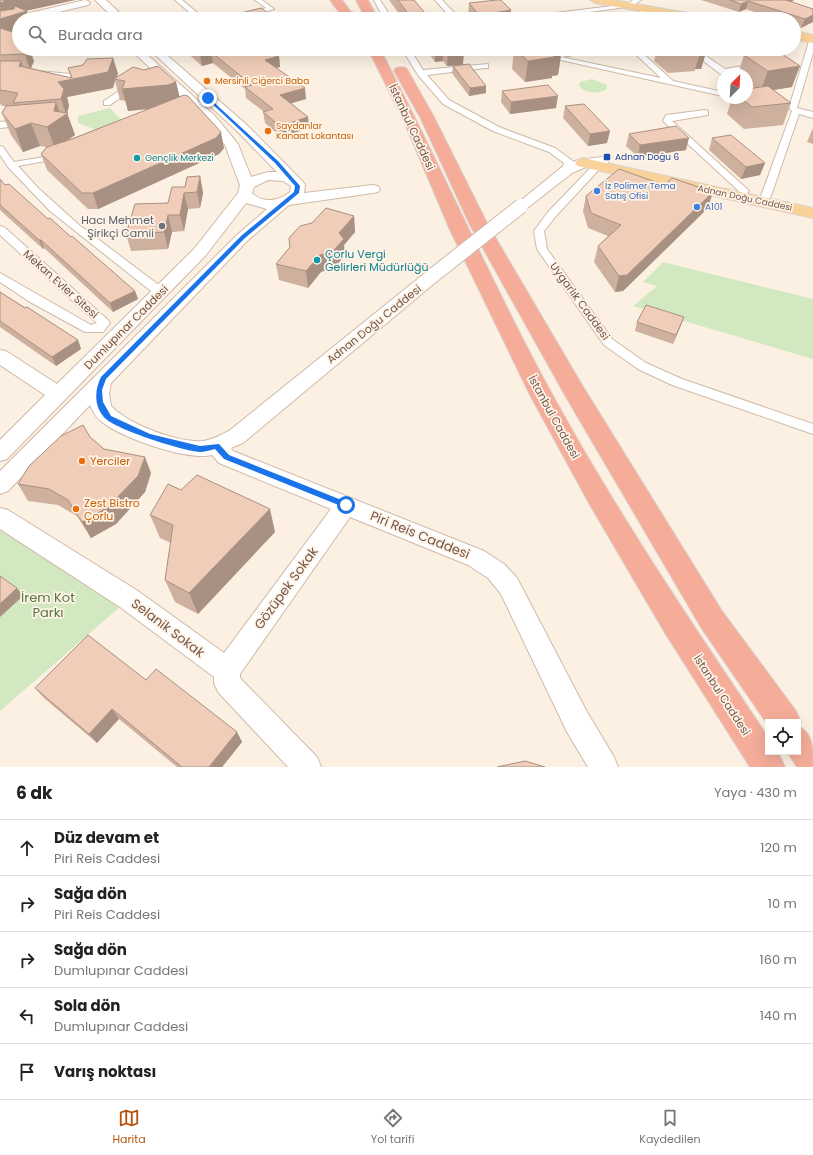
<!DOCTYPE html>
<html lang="tr">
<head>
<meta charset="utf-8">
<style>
  :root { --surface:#fff; --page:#f2f2f2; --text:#222; --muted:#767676; --line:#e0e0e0; --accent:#b45309 }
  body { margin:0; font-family:Poppins,sans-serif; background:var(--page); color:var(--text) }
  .controls { position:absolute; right:12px; bottom:12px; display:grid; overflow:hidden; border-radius:0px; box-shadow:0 4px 16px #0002 }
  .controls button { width:36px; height:36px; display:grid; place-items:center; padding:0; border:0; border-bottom:1px solid var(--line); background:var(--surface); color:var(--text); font:20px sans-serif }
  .compass { position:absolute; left:717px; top:68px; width:36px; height:36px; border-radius:50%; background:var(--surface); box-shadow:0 4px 16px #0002; rotate:24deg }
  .stop { position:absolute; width:12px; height:12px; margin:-9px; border:3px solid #1a73e8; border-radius:50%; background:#fff }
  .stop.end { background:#1a73e8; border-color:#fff; box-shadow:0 1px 4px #0008 }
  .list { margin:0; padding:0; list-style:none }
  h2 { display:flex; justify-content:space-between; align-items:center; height:52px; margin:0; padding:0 16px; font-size:17px }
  h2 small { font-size:13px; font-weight:400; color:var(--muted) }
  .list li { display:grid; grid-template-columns:26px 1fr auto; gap:12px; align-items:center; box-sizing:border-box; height:56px; padding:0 16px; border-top:1px solid var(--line) }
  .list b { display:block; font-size:15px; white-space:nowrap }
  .list p { margin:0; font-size:13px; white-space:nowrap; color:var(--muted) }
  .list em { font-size:13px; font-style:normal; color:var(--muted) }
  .icon { flex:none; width:22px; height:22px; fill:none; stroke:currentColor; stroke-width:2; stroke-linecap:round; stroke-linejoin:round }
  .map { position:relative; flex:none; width:813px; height:767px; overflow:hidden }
  .search { position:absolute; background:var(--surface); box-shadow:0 4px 16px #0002; left:12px; right:12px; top:12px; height:44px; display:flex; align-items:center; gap:10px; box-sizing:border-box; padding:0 14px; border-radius:22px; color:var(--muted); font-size:15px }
  .sheet { height:332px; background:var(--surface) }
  nav { display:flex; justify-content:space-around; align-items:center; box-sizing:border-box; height:56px; border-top:1px solid var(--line); background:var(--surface); font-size:11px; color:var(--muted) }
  nav a { display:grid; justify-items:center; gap:2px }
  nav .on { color:var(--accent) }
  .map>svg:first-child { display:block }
</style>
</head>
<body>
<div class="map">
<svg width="813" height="767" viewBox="0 0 813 767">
  <rect width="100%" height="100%" fill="#fbf0e1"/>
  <path fill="#d2e8c0" d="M592 79 607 85V89C599 94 585 94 579 86L580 82Z
    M110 108 125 124 99 131 78 123V116Z
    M663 262 813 299V359L633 306 657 286 643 282Z
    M0 517 129 599 0 711Z"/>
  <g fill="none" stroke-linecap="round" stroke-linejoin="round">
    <defs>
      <path id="street" d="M175 0H182L205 19H197Z
        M255 0H262L274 9 241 19H229L266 8Z
        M374 0H380L392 19H384Z
        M435 0H442L460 19H452Z
        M633 0H641L629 8 626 7 540 19 536 17 539 15 628 4Z
        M651 8 654 10 653 11 629 19H618Z
        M810 38H813V53L797 108 813 112V118L799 114 771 196 770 198H762L761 196 792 111 789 108Z
        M402 49H410L423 70 488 64V68H485L427 75 449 100 499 127 555 148 574 162 570 172H564L562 170 564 163 549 152 493 131 443 104 418 75Z
        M511 49H525L552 55 582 49H601L597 51 561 57 661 78 630 49H638L673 81 723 92V96Z
        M703 49H728L724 51 703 54 725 69 760 63 739 49H748L771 64 767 66 723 74V76L692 52Z
        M37 71 72 74 76 76 72 78 40 75 36 73Z
        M131 83 138 85 110 105H104V101Z
        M705 110 708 111V115L672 121 747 189 749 191 747 193H741L663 121 666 115Z
        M24 120 27 121V125L0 128V122Z
        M0 146 3 147 14 162 62 154V158L18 166 38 188 78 224 164 289 166 292 164 295H156L50 211 8 167 0 155Z
        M602 158 607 161 605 163 556 216 544 231 547 249 612 339 646 363 682 379 813 424V434L672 385 638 369 604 345 537 249 534 231 548 212 599 159Z
        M0 226 4 227 108 320 110 323 103 332H85L30 302 0 282V273L91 325 97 323 0 235Z"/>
      <path id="secondary" d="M85 0 88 1 90 3 88 5 30 19H19V22L0 26V20Z
        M95 0H106L126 19H115Z
        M130 49H141L215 116 238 144 251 177 268 172H277L238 132 149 49H160L248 126 303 182 305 185 304 193 373 185 378 186 380 189 378 192 373 193 289 205 248 240 111 383 109 394 111 406C128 424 177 443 203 441 212 440 220 435 229 431L425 273 431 272 437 273 439 277 437 281 243 443 231 448 233 451 484 551 504 564 517 578 587 712 614 757 618 767H588L567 732 501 594 488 578 468 565 350 517 240 674V678L317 757 321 767H288L218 692 214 683V677L120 607 0 529V508L8 510 138 591 224 653 331 509 219 463 212 455C187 461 122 438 102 422 96 418 93 411 90 405L8 491 0 494V471L238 234 267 209 246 203 206 255 7 459 0 461V440L45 395 0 365V350L6 351 57 384 194 249 238 193 240 185 225 145 207 122ZM268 180 283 181 291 186 290 192C279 201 263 204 252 193L254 187Z
        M602 157 607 158 609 161 607 164 586 167 572 173 526 209H516L514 206 562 167 578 160Z"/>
      <path id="primary" d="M590 0H614L704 16 710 19H685L595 3Z
        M794 31 813 35V43L794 39Z
        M583 158 813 208V218L578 166 575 163 578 160Z"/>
      <path id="highway" d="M330 0H342L351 12 360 14 362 17 361 19C343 19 340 14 330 0Z
        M356 0H368L378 19H366Z
        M368 49H380C440 163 490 281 552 394 617 513 693 625 768 737V752H778L785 767H750L665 633 590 505 530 395 450 230 403 119Z
        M401 67 406 68 408 71 434 117 488 225 582 385 722 611 796 711 801 722 799 726C813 734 813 747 813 767H797L787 752H798V722H768V725L702 629 566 397 470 225 420 117 394 71 396 68Z"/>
    </defs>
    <use href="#street" stroke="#cebaab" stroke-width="2"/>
    <use href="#secondary" stroke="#d1b9a8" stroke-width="2"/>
    <use href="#primary" stroke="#dad3d0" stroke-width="2"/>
    <use href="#highway" stroke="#dad3d0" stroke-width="2"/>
    <use href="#street" fill="#fff" fill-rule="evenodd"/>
    <use href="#secondary" fill="#fff" fill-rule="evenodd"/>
    <use href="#primary" fill="#f9d29a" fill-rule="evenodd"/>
    <use href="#highway" fill="#f5ad99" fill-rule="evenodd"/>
    <defs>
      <path id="secondary-bridge" d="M431 277 521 206"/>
    </defs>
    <use href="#secondary-bridge" stroke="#d1b9a8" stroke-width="16" stroke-linecap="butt"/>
    <use href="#secondary-bridge" stroke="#fff" stroke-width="14"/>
  </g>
  <path fill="#ceb09f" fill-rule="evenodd" d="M0 0H75L26 11 19 19V30L12 32 34 61 31 68 71 78 68 68 113 58 118 74 116 77 176 82 179 97 224 148 219 154 98 209H88L47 170 41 154 46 147 40 146 23 152 11 135 2 113 6 106H3L0 104ZM115 81 120 100 126 101 128 111 149 109 68 140 75 135 67 113 69 106 67 97 113 88Z
    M389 0H414L430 19H403Z
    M701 0H794L791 2 813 9 801 28 794 25V19H775L746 9 739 12Z
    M469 3 511 10 510 19H468Z
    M183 49H299L300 51 279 56 280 67 276 68 306 99 291 103 308 117 309 128 281 137 265 123 263 111 246 98 245 89 213 63 202 66Z
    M426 49H462L463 65 486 86V93L469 96 452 73 453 66 461 65 447 66 443 61 435 62Z
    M514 49H567L556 50 561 55 558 75 552 76V78L525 82 512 69Z
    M657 49H707L701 69H695V71L668 73 654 61Z
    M744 55 792 87 773 90 791 103 783 125 744 129 727 114 732 98H747L754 88 747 82V74H738Z
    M502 91 556 108 510 114 501 102Z
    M565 106 607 143 588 146 563 118Z
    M813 128V144L807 142Z
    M629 134 686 150 638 157 626 146Z
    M712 138 765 163 760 175 741 179 709 150Z
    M200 176 203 193 200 208 188 209 184 231 172 232 168 249 131 251 126 234 168 203 185 187Z
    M0 179 5 185 71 237 135 291 138 299 113 312 44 248 43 249 0 210Z
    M586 196 708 208 623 291 615 292 594 262 598 246 608 236 588 228 583 211Z
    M354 216 355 232 344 245 345 256 334 267 321 272 308 288 279 280 276 264 290 247Z
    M0 292 78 340 81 349 56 366 0 327Z
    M637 322 681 325 673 344 635 331Z
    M90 437 104 449 151 473 145 492 116 524 91 538 77 516 58 505 28 501 18 484Z
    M150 515 275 532 198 614 175 602 165 580 171 543 160 538Z
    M146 680 237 732 242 742 222 767H177L119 719 97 743 44 698 35 688Z"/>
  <path fill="#a89082" d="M2 0H75L10 14 27 11 29 19H19V30L0 36V3Z
    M782 0H794L779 8Z
    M748 1 746 9 739 12 741 4Z
    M511 10 510 19H487L488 14Z
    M813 15V22L801 28 805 19Z
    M27 49H30L34 61 30 70 25 54Z
    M269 49H299L300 51 279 56 280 67 266 70 265 60Z
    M436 49H443V61L435 62Z
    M557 49H567L556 50Z
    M699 49H707L701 69H695L701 51Z
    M211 52 213 63 202 66 200 55Z
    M464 52 463 65 447 66 448 53Z
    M561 55 558 75 552 76V78L525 82 528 61Z
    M113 58 118 74 116 79H114L115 81 113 88 67 97 69 106 67 113 75 135 55 149 47 127 56 102 61 117 66 114 61 99 58 82 108 72Z
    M21 61 27 77 19 66Z
    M800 66 792 87 760 92 768 71Z
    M176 82 181 103 173 106 128 111 122 89Z
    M486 86V93L469 96 470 88Z
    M305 88 306 99 282 106 280 95Z
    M558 96 556 108 510 114 511 102Z
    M308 117 309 128 281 137 280 126Z
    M31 123 40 146 23 152 15 129Z
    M610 131 607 143 588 146 590 134Z
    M221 132 224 148 219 154 98 209 93 193Z
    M689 138 686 150 638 157 640 145Z
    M765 163 760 175 741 179 746 167Z
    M200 176 203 193 200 208 197 192Z
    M713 192 708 208 623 291 615 292 619 276Z
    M184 193 188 209 184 231 180 215Z
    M168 215 172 232 168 249 164 232Z
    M354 216 355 232 344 245 345 256 334 267 321 272 308 288 306 271Z
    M39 240H41L44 248 43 249Z
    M135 291 138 299 113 312 110 303Z
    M684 317 681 325 673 344 676 335Z
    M78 340 81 349 56 366 52 357Z
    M145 457 151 473 145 492 116 524 91 538 82 522Z
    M270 509 275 532 198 614 189 593Z
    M17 588 23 596 0 617V604Z
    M112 709 119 719 97 743 89 734Z
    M237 732 242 742 222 767H209Z"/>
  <path fill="#f0cdb9" stroke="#a89082" d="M0 0H3L6 1 0 3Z
    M398 0H414L430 19H412Z
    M497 0H501L511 10 488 14H478L469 3Z
    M730 0H786L813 9V15L805 19 748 1 741 4Z
    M15 6 27 11 0 19V11L14 9Z
    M261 8 276 19H217Z
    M571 14 578 19H546L544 17Z
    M0 28 19 34V49H27L25 54 0 55Z
    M193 49H270L279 56 265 60 305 88 280 95 308 117 280 126 263 112 273 109 245 87 252 85 211 52 200 55Z
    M444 49H462L464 52 448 53Z
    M515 49H555L561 55 553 56 555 57 528 61Z
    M669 49H699L701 51 673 52Z
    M776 50 800 66 768 71 744 55Z
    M113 58 108 72 58 82 64 89 61 99 13 103 18 93 0 90V61H21L19 66 72 78 68 68 83 65 87 59Z
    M469 64 486 86 470 88 453 66Z
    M158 66 176 82 168 85 122 89 125 81 114 79 133 67 144 70Z
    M548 85 558 96 511 102 502 91Z
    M768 86 791 103 752 107 741 98H747V89Z
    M184 95 188 96 221 132 216 138 93 193H82L41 154 47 147 72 139Z
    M56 102 54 111 68 113 47 127 31 123 15 129 2 113 6 106Z
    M584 104 610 131 590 134 565 106Z
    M676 126 689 138 640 145 629 134Z
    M731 135 765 163 746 167 712 138Z
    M619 169 664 185 672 178 713 192 627 275 619 276 598 246 621 225 591 213 586 196Z
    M200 176 197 192 184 193 180 215H168L164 232 126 234 135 204 168 203 172 187H185L187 177Z
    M0 179 5 185 9 184 48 219 50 218 71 237 72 236 135 291 110 303 41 240H39L0 205Z
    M326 208 354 216 339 233 344 239 333 251 320 255 306 271 276 264 290 247 289 238 300 226 312 223Z
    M0 292 25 308 27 307 78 340 52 357 0 321Z
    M646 305 684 317 676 335 637 322Z
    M83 425 90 437 104 449 145 457 138 476 108 507 82 522 68 500 49 489 18 484 29 466 61 436Z
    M197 475 270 509 189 593 165 580 173 525 150 515 168 484 181 490Z
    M0 576 17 588 0 604Z
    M88 635 146 680 156 669 237 732 209 767H182L112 709 89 734 35 688Z
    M525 761 545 767H497Z"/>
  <path fill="#1a73e8" d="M208 97 278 161 300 186 299 193 245 238 106 379 102 390 103 402 111 416 150 434 200 446 219 444 229 455 349 503 350 505 346 508 224 459 215 449C210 450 204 452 200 452 183 451 118 430 106 419 94 408 94 391 101 377L241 236 294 192 295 186 275 163 207 99Z"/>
  <g fill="#e8710a" stroke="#fff4e7" stroke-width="1.5">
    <circle cx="207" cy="81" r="4"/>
    <circle cx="268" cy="131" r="4"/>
    <circle cx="82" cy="461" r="4"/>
    <circle cx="76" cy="509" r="4"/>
  </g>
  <rect fill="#1a4fb4" stroke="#fff4e7" stroke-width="1.5" x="603" y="153" width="8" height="8" rx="2"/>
  <g fill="#0f9aa8" stroke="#fff4e7" stroke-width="1.5">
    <circle cx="137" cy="158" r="4"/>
    <circle cx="317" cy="260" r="4"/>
  </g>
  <g fill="#3f7fe0" stroke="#fff4e7" stroke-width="1.5">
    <circle cx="597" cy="191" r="4"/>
    <circle cx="697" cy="207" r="4"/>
  </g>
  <circle fill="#6b7280" stroke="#fff4e7" stroke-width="1.5" cx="162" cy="226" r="4"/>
  <g text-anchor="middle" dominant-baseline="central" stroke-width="3.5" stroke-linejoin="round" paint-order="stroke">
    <g font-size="9" fill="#c56008" stroke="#fff4e7" text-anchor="start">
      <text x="215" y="81">Mersinli Ciğerci Baba</text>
      <text x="276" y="126">Saydanlar<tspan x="276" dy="10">Kanaat Lokantası</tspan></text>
    </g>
    <g font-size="9" fill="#164399" stroke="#fff4e7" text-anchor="start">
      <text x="615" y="157">Adnan Doğu 6</text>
    </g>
    <g font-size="9" fill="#0d838f" stroke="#fff4e7" text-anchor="start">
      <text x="145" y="158">Gençlik Merkezi</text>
    </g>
    <g font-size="9" fill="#366cbe" stroke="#fff4e7" text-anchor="start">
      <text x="605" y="186">İz Polimer Tema<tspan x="605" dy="10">Satış Ofisi</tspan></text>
      <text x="705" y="207">A101</text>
    </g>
    <g font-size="9" fill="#725649" stroke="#fff4e7">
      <text transform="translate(745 198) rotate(12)">Adnan Doğu Caddesi</text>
    </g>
    <g font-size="11" fill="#725649" stroke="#fff4e7">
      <text transform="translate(412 127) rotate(65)">İstanbul Caddesi</text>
      <text transform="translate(61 284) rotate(42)">Mekan Evler Sitesi</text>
      <text transform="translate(580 301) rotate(54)">Uygarlık Caddesi</text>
      <text transform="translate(374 324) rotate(-39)">Adnan Doğu Caddesi</text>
      <text transform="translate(126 327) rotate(-45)">Dumlupınar Caddesi</text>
      <text transform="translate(554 417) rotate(61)">İstanbul Caddesi</text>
      <text transform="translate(722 695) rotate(57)">İstanbul Caddesi</text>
    </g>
    <g font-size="11" fill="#5b616d" stroke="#fff4e7" text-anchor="end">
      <text x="154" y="220">Hacı Mehmet<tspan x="154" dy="13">Şirikçi Camii</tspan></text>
    </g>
    <g font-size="11" fill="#0d838f" stroke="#fff4e7" text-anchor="start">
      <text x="325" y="254">Çorlu Vergi<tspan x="325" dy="13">Gelirleri Müdürlüğü</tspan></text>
    </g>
    <g font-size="11" fill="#c56008" stroke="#fff4e7" text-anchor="start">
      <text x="90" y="461">Yerciler</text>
      <text x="84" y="503">Zest Bistro<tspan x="84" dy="13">Çorlu</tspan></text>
    </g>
    <g font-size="13" fill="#725649" stroke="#fff4e7">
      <text transform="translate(420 535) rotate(22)">Piri Reis Caddesi</text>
      <text transform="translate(286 588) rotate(-54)">Gözüpek Sokak</text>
      <text transform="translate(168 628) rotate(37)">Selanik Sokak</text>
    </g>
    <g font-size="13" fill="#537841" stroke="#fff4e7">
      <text x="48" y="597">İrem Kot<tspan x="48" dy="15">Parkı</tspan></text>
    </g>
  </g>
</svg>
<div class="controls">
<button><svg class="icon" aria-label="locate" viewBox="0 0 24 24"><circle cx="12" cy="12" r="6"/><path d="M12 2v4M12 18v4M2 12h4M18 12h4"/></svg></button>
</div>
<svg class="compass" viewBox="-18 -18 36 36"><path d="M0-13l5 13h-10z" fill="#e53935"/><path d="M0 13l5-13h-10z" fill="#767676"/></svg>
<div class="stop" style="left:346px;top:505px"></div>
<div class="stop end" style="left:208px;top:98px"></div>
<div class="search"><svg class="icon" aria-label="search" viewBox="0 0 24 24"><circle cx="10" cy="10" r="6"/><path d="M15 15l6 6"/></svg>Burada ara</div>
</div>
<section class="sheet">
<h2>6 dk<small>Yaya · 430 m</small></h2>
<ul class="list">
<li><svg class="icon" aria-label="ahead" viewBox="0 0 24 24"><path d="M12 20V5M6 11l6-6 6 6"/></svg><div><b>Düz devam et</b><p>Piri Reis Caddesi</p></div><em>120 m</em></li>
<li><svg class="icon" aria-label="right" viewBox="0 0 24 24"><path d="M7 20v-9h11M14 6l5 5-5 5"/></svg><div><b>Sağa dön</b><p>Piri Reis Caddesi</p></div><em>10 m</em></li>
<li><svg class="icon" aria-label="right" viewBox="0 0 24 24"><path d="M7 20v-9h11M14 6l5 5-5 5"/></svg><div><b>Sağa dön</b><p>Dumlupınar Caddesi</p></div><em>160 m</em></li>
<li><svg class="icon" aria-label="left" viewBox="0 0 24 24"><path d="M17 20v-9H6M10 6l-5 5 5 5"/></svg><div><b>Sola dön</b><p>Dumlupınar Caddesi</p></div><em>140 m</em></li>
<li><svg class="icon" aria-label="arrive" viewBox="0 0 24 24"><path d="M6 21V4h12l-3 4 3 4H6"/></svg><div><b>Varış noktası</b></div></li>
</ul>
</section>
<nav>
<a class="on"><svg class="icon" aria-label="map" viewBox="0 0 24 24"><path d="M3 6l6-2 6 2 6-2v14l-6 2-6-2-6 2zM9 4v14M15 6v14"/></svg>Harita</a>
<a><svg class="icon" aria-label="directions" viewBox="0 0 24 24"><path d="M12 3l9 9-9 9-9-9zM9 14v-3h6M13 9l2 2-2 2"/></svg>Yol tarifi</a>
<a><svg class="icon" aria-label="saved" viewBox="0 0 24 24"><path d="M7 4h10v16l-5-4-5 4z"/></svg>Kaydedilen</a>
</nav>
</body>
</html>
